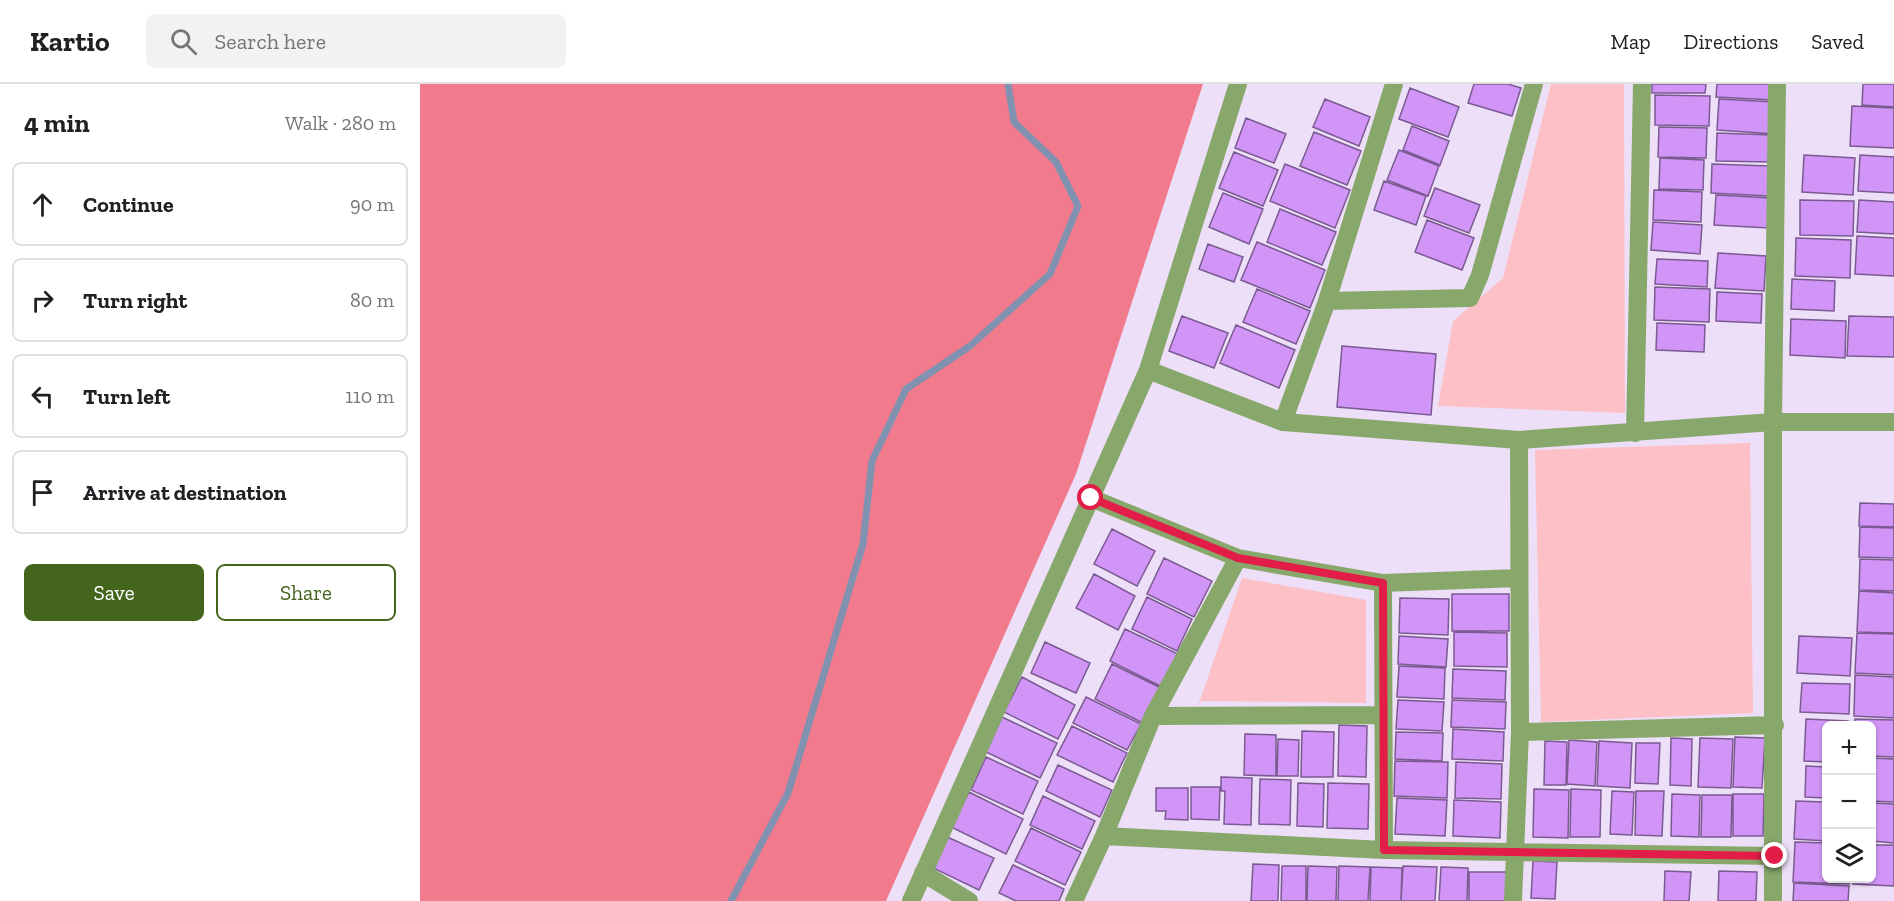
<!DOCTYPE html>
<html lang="en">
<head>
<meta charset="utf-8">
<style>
  :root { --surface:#fff; --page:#f2f2f2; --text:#202124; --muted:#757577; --line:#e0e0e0; --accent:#43651c }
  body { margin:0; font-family:"Zilla Slab",serif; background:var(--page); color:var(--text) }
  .controls { position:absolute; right:18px; bottom:18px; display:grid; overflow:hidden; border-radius:9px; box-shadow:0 2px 4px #0004 }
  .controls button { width:54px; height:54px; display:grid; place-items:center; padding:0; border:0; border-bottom:2px solid var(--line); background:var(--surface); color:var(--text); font:30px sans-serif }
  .stop { position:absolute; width:18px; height:18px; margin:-14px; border:4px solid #e11d48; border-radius:50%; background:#fff }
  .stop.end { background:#e11d48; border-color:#fff; box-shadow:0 2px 6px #0008 }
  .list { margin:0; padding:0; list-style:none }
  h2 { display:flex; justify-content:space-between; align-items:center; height:78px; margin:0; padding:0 24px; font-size:26px }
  h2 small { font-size:20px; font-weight:400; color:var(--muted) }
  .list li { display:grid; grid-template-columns:39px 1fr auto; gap:18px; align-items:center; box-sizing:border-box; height:84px; margin:0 12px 12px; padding:0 12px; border:2px solid var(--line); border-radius:9px }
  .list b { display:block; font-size:22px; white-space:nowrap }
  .list em { font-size:20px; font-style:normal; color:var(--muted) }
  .actions { display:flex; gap:12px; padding:18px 24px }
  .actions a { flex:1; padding:14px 0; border:2px solid var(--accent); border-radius:9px; text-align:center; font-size:21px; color:var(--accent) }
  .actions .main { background:var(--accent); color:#fff }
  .icon { flex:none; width:33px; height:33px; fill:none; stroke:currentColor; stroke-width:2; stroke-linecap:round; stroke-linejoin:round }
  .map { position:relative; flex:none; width:1474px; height:817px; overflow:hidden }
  header { display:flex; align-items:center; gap:36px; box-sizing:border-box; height:84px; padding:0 30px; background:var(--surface); border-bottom:2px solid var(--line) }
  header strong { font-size:28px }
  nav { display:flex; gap:33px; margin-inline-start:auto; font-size:21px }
  .search { width:420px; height:54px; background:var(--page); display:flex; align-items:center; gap:15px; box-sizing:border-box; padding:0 21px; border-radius:9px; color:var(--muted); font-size:22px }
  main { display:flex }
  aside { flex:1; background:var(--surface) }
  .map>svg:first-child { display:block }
</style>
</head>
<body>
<header>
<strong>Kartio</strong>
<div class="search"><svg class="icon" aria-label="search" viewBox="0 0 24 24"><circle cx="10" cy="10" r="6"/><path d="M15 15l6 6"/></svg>Search here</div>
<nav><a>Map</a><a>Directions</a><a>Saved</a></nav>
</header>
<main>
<aside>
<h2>4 min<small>Walk · 280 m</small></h2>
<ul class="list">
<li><svg class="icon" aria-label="ahead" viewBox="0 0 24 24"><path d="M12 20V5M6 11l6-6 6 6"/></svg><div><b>Continue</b></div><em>90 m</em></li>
<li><svg class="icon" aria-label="right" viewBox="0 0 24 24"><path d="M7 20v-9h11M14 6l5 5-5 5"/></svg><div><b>Turn right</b></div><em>80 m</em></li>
<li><svg class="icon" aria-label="left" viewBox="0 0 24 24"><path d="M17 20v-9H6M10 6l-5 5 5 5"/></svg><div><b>Turn left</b></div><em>110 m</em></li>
<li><svg class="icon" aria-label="arrive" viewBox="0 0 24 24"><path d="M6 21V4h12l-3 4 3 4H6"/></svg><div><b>Arrive at destination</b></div></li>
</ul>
<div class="actions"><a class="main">Save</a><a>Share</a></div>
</aside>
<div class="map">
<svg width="1474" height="817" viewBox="0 0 1474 817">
  <rect width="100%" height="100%" fill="#eddff8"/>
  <path fill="#fdc0c7" d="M1131 0H1204L1205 329 1018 322 1033 237 1083 194Z
    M1330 359 1333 629 1121 638 1115 366Z
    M822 494 946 516V619L781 617 778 622Z"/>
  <path fill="#f17a8d" d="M0 0H783L656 390 466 817H0Z"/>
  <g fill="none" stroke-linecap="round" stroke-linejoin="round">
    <path stroke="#8092b0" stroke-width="7" d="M311 817 368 709 443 460 452 377 486 305 550 262 630 190 658 122 636 78 594 38 588 0"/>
  </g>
  <path fill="#d095f6" stroke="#7b5a91" stroke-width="1.5" d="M1054 0H1088L1101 4 1092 32 1048 19Z
    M1232 0H1286L1285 9H1232Z
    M1297 0H1353L1352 16 1296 13Z
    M1443 0H1474V23L1442 21Z
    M990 4 1039 23 1028 53 979 35Z
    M1235 11 1290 12 1289 42 1235 41Z
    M905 15 950 33 939 62 893 43Z
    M1299 15 1355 18 1354 50 1297 46Z
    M1432 22 1474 24V64L1430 62Z
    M826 34 866 50 854 79 815 64Z
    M992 42 1029 57 1020 81 983 66Z
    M1239 43 1287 44 1286 74 1238 73Z
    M894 48 941 67 927 101 880 82Z
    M1297 49 1351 51 1350 78 1296 77Z
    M979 66 1019 82 1008 112 967 96Z
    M814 68 858 86 843 122 799 104Z
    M1384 71 1435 74 1433 111 1382 108Z
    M1440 71 1474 73V109L1438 107Z
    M1240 74 1284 76 1283 106 1239 105Z
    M865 80 930 106 915 144 850 117Z
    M1292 80 1350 82 1348 112 1291 109Z
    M964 97 1006 112 996 141 954 126Z
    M1015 104 1060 121 1049 149 1004 132Z
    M1234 106 1282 108 1281 138 1233 136Z
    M803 109 843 125 829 160 789 143Z
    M1296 111 1351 114 1349 144 1294 141Z
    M1380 116 1434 117 1433 152 1380 151Z
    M1439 116 1474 118V150L1437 148Z
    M860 125 916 148 902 181 847 158Z
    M1007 136 1054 154 1042 186 995 168Z
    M1233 138 1282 141 1280 170 1231 166Z
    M1437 152 1474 154V192L1435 190Z
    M1376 154 1431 156 1430 194 1375 192Z
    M837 158 905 186 890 224 821 196Z
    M788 160 823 173 814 198 779 185Z
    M1298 169 1346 172 1344 207 1295 204Z
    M1237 175 1288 177 1287 203 1235 200Z
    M1372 195 1415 197 1414 227 1371 225Z
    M1235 203 1290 205 1289 238 1234 236Z
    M837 205 890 227 876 260 823 238Z
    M1297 208 1342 210 1341 239 1296 237Z
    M762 232 808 249 794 284 749 267Z
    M1429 232 1474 233V273L1427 272Z
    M1371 235 1426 237 1425 274 1370 271Z
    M1237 239 1285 241 1284 268 1236 266Z
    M816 241 875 266 859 304 800 279Z
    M922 262 1016 270 1011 331 917 323Z
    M1440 419 1474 420V443L1439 442Z
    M1440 443 1474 444V474L1439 473Z
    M692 445 735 467 717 502 674 480Z
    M744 474 792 497 774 533 727 510Z
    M1440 475 1474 476V507L1439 506Z
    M674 490 715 512 698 546 656 524Z
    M1439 507 1474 509V549L1437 548Z
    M1032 510H1089V547H1032Z
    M727 513 772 535 757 567 712 545Z
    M980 514 1029 515 1028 551 979 549Z
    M705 545 758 570 742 603 690 577Z
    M1034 548 1087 549V583L1034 582Z
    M1437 549 1474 550V591L1435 589Z
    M979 552 1028 555 1026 583 978 580Z
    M1379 552 1432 554 1430 592 1377 589Z
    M625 558 670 579 656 609 611 589Z
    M692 580 741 604 723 639 675 615Z
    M979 582 1025 584 1024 615 977 613Z
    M1033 585 1086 587 1085 616 1032 614Z
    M1435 591 1474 593V634L1434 632Z
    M602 593 655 621 638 655 584 628Z
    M1382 599 1430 600 1429 630 1380 628Z
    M666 613 721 640 707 666 653 639Z
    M978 616 1024 618 1022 647 976 645Z
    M1032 616 1086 618 1085 645 1031 643Z
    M582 633 637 659 620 694 566 668Z
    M1386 635 1428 637V642H1406V678L1384 677Z
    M1435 635 1474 636V673L1452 672V642H1435Z
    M919 641 947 642 946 693 918 692Z
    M652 642 707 669 693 698 637 671Z
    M1033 645 1084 648 1083 677 1032 675Z
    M882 647 914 648 913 693H881Z
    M976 648 1023 649 1022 677 975 675Z
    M825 650 856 651V692L824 691Z
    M1315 653 1345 654 1342 704 1313 703Z
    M1251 654 1272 655 1271 702 1250 701Z
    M1280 654 1313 655 1311 704 1278 703Z
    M858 655 879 656 878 692H857Z
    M1149 656 1177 658 1175 702 1147 700Z
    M1125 657 1147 658 1146 701H1124Z
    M1179 657 1212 659 1210 704 1177 702Z
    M1216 659H1240L1238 700 1215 699Z
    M566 673 618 697 603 730 551 706Z
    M1452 674 1474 675V718L1452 717Z
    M975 677 1028 678 1027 714 974 712Z
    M1036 678 1082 680 1081 715 1035 714Z
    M638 681 692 706 680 733 626 707Z
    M1386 682 1406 683V714L1385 713Z
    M801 693 832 694 831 741 804 740 805 707H801Z
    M840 695 871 696 870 741 839 740Z
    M878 699 904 700 903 743 877 742Z
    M908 699 949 700 948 745 907 744Z
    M771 703H800L799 736 771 735Z
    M736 704H768V736L745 735 746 727H736Z
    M1114 705 1149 706 1148 754 1113 753Z
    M1151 705 1181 706 1180 753H1150Z
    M1192 707 1214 708 1212 751 1190 750Z
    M1216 707H1244L1242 752 1215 751Z
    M549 708 603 735 586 770 531 743Z
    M1252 710 1280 711 1279 753 1251 752Z
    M1313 710H1344L1343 752H1313Z
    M1282 711H1312L1311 753H1281Z
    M623 712 675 737 662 765 610 741Z
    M977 714 1027 716 1025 752 975 750Z
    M1034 716 1081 718 1080 754 1033 752Z
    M1376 717 1406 718V757L1374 755Z
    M1453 719 1474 720V759L1452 757Z
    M611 744 661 768 645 801 595 777Z
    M525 752 574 774 559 806 511 783Z
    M1375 758 1406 759V794H1430L1429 800 1373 798Z
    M1452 761H1474V802L1433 800V794H1452Z
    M1113 777 1137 778 1135 815 1111 814Z
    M833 780 859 781 858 817H831Z
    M593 781 644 805 639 817H596L579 809Z
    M862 782H886V817H861Z
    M888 782 917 783 916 817H887Z
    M919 782 950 783 948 817H918Z
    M983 782 1017 783 1015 817H981Z
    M951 783 982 784 981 817H950Z
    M1021 783 1048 784 1047 817H1019Z
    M1245 787 1271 788 1269 817H1244Z
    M1299 787 1337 788 1336 817H1298Z
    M1049 788H1087V817H1049Z
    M1374 799 1429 802 1428 817H1373Z"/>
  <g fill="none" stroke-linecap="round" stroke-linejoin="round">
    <path stroke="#88a86b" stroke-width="18" d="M907 217 1050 214 1060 191 1114 0
      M728 286 863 338 1099 356 1353 338H1474
      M863 338 907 217 974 0
      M1215 349 1222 0
      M671 414 818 474 963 499 1098 494
      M963 499 964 766
      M733 632 963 631
      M1100 648 1355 641
      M684 752 964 766 1355 772
      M503 789 549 817
      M491 817 728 286 818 0
      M654 817 684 752 733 632 818 474
      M1093 817 1100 648 1099 356
      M1353 817V338L1357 0"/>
  </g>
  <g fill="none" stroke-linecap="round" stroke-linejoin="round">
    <path stroke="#e11d48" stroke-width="8" d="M671 414 818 474 963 499 964 766 1355 772"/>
  </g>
</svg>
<div class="controls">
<button>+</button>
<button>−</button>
<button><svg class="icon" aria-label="layers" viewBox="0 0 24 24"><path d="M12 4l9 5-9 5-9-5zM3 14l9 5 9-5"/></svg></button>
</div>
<div class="stop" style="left:671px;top:414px"></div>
<div class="stop end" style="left:1355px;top:772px"></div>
</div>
</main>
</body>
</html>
